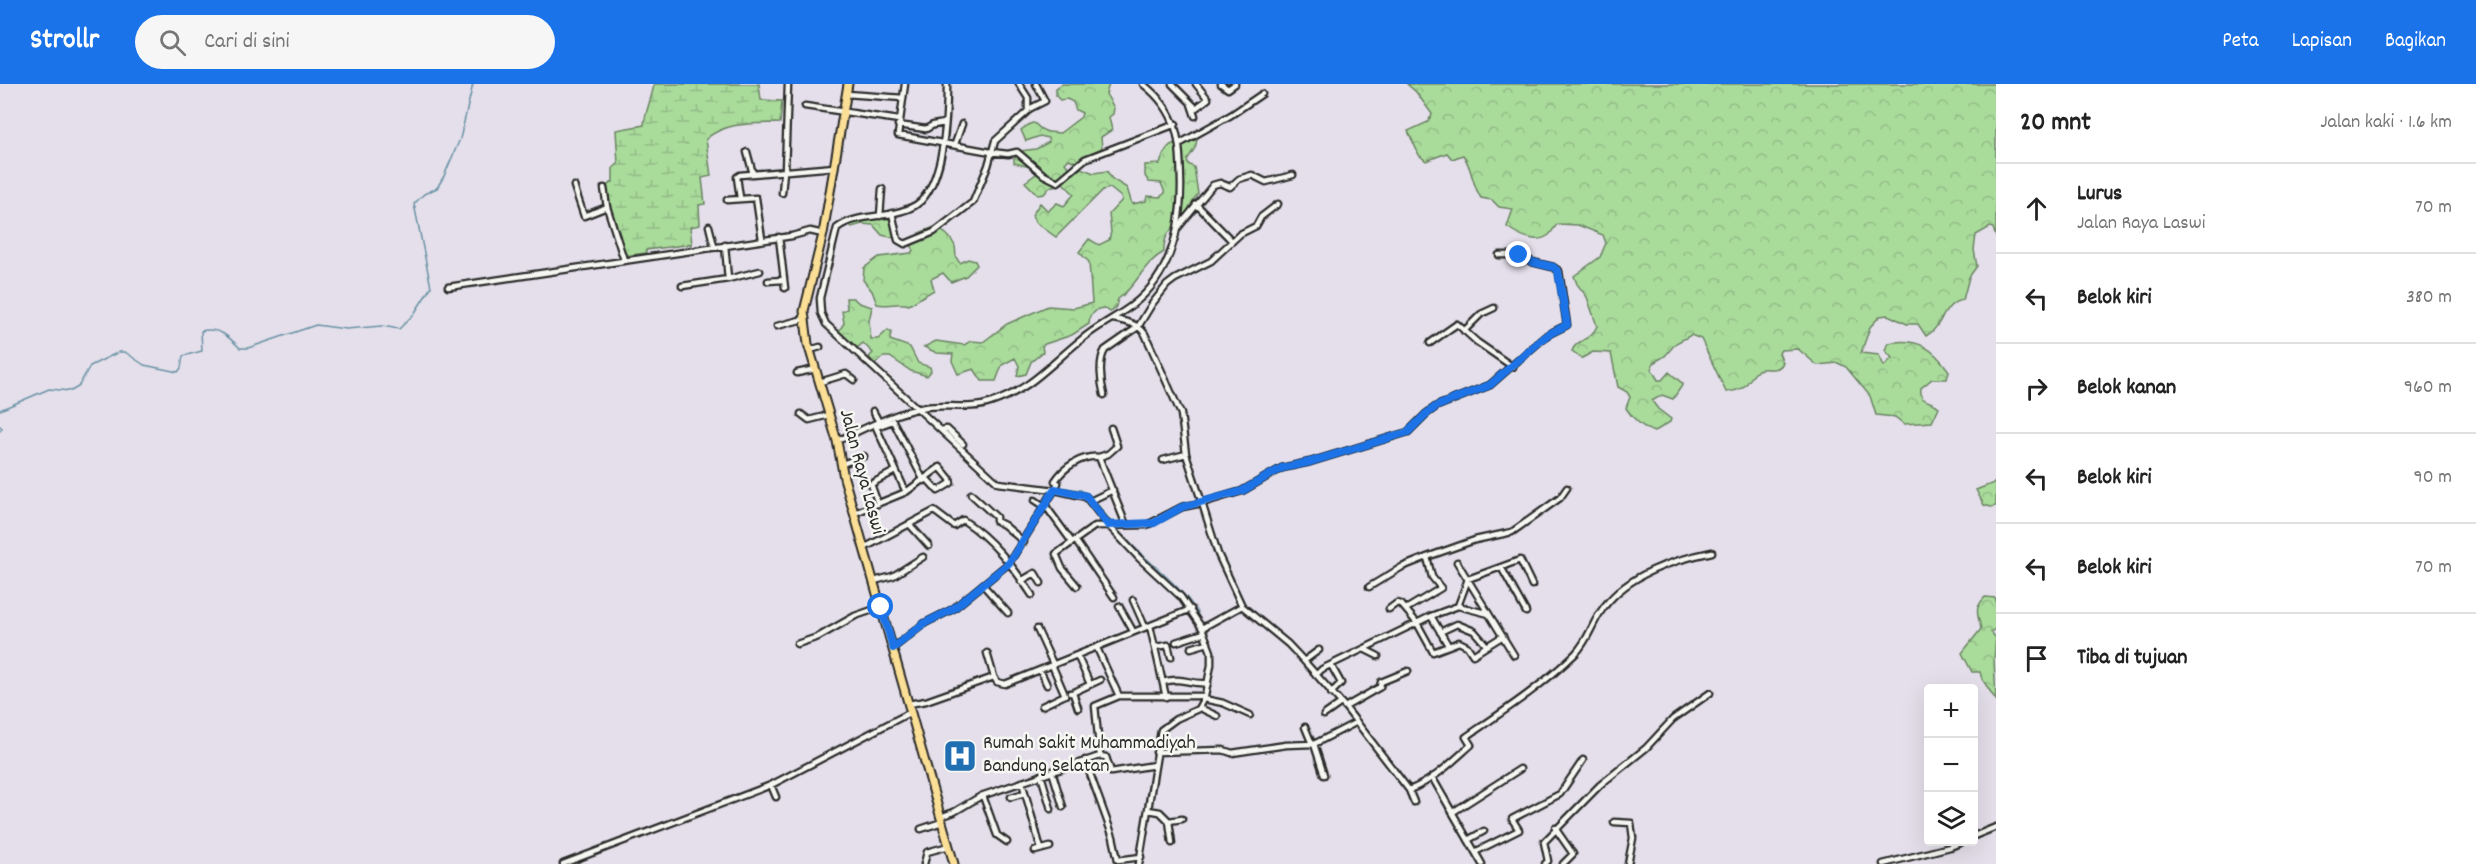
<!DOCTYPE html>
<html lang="id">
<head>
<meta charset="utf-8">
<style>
  :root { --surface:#fff; --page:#f6f6f6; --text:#222; --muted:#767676; --line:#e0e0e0; --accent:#1a73e8 }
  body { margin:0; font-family:Dekko,sans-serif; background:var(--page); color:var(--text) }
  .controls { position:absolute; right:18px; bottom:18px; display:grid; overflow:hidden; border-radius:6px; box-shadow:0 6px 24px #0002 }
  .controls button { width:54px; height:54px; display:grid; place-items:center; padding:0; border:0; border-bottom:2px solid var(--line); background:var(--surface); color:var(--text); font:30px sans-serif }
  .stop { position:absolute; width:18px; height:18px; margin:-14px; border:4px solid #1a73e8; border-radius:50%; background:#fff }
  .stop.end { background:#1a73e8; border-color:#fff; box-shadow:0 2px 6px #0008 }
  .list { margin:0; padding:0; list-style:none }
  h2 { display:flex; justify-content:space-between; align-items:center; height:78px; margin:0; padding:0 24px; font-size:26px }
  h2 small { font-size:20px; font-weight:400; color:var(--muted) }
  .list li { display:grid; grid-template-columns:39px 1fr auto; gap:18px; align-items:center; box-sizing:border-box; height:90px; padding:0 24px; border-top:2px solid var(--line) }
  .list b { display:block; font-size:22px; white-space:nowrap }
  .list p { margin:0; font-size:20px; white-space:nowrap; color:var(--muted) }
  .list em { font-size:20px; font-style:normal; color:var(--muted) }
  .icon { flex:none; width:33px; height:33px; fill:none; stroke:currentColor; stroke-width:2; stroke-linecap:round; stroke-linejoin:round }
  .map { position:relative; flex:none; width:1996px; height:780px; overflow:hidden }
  header { display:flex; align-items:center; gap:36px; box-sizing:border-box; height:84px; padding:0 30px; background:var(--accent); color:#fff }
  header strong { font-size:28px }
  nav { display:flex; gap:33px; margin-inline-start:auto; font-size:21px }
  .search { width:420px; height:54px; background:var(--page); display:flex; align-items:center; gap:15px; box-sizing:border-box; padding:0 21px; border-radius:33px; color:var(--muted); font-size:22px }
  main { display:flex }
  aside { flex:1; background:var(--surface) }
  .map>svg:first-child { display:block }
</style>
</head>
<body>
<header>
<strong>Strollr</strong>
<div class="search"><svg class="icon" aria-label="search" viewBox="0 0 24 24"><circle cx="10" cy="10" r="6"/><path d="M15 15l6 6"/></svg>Cari di sini</div>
<nav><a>Peta</a><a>Lapisan</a><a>Bagikan</a></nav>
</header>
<main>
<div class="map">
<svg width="1996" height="780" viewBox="0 0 1996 780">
  <defs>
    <pattern id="forest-crowns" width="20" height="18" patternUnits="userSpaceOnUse" patternTransform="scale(1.5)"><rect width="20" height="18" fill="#a9db9b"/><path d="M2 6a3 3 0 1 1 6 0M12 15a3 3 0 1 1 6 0" fill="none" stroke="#92bc86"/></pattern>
    <pattern id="wetland-marsh" width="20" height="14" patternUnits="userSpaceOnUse" patternTransform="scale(1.5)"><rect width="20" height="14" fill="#a9db9b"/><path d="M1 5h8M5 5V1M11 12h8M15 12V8" fill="none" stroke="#92bc86"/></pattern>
  </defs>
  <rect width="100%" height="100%" fill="#e4dfea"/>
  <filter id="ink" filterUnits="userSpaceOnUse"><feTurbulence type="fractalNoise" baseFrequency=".0167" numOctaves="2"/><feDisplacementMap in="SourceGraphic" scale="12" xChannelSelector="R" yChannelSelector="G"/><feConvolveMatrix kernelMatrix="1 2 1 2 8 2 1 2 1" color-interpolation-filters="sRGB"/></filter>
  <g filter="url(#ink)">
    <path fill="url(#forest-crowns)" stroke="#6a8363" stroke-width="1.5" d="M1062 0H1109L1106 10 1114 24 1113 30 1109 33 1112 46 1101 53 1102 64 1075 78 1069 75 1065 79 1074 90 1081 84 1094 89 1107 87 1112 95 1127 104 1132 120 1146 117 1147 112 1160 113 1165 109 1161 99 1149 98 1145 92V81L1160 80C1168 54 1174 60 1197 56L1195 64 1187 76 1188 80 1194 83 1198 110C1192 116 1190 123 1185 131 1176 145 1163 146 1164 168 1143 179 1138 201 1118 215 1116 221 1117 225 1110 228L1104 224 1098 225 1090 232 1089 240 1072 251 1045 260 1042 262 1043 268 1031 278 1026 290 1017 292 1019 282 1015 274 1002 281 996 297H982L974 285 958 290 952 277 953 270 937 269 924 263 936 257 964 261 971 257 983 258 1007 240 1048 222 1074 224 1092 219 1089 178 1079 168 1089 155 1099 161 1109 156 1111 148 1109 130 1122 116 1121 113 1110 104 1103 106 1056 153 1035 138 1032 131 1040 119 1048 127 1057 119 1064 122 1074 110 1063 99 1050 103 1044 110 1038 111 1025 98 1036 90 1034 84 1014 79V75L1020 67 1036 65 1049 58 1048 54 1040 52 1026 57 1021 46C1040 32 1031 42 1045 47 1049 49 1055 48 1060 49L1081 33 1082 29 1076 26 1073 18 1067 15 1060 16 1056 12V4Z
      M1407 0H1996V153L1993 144 1990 143 1976 151 1974 166 1977 182 1969 193 1963 216C1943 218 1943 243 1926 252L1918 240H1907L1888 231 1880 232 1870 243 1861 269 1879 271 1884 282 1892 274 1885 266 1888 259C1917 253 1933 264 1949 287L1947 295H1932L1921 304C1919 320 1930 315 1939 323L1932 338 1904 340 1895 333 1876 331 1870 312 1846 283 1838 279 1817 281 1798 265 1781 266 1779 269 1783 279C1776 290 1767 282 1758 286 1744 299 1749 306 1726 308L1701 255 1691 251 1676 259 1665 272 1653 279 1652 286 1658 296H1662L1669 288 1683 300 1673 315 1662 311 1652 317 1658 325 1671 335 1670 338 1654 348C1643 344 1632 334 1626 324L1630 313 1627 308 1618 303 1611 269 1593 268 1582 274 1572 267C1575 256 1591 257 1597 242L1587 213 1577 200 1574 192 1600 173 1606 159 1603 151 1578 141 1558 140C1554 143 1553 147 1549 151 1536 161 1517 150 1507 143L1513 125 1499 123 1492 116 1481 114C1472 101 1472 83 1463 71L1452 75 1447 69 1426 77 1419 71 1408 47 1428 38 1432 30 1416 8Z
      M886 134 892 136 896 153 894 154 882 151 873 141 862 140 852 143 848 140Z
      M934 143C942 146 950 152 954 160 958 167 952 170 960 179L968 175 975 177 977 181 966 192 951 198 943 189 931 195 934 206 909 221C898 217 888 223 877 220L872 207 863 196 864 184 879 173 911 169 913 166 911 158 919 154V149Z
      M846 214H853L859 219 872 223 869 237 871 255H878L888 246 891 248 890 256 910 263 918 279 930 283 931 287 927 292 911 287 890 273H883L875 280 869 273 873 269 863 259 857 264 842 252 839 247 844 239 842 227 847 225Z
      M1996 398V422L1991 423 1984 421 1976 406Z
      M1985 513 1996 514V544L1991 548 1996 554 1994 575 1996 616 1982 595 1980 588H1972L1962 569 1981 545C1978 530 1973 526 1985 513Z"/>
    <path fill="url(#wetland-marsh)" stroke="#6a8363" stroke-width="1.5" d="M654 0H759L761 16 782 17 780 39C754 40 727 37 706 55L711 92 702 94 705 120 699 121 700 141 690 143 692 160 646 166V169L624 172 609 125 606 102 613 98V84L618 80 616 46 644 41C645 28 652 14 654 0Z"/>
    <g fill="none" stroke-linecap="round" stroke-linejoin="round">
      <path stroke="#6b92a5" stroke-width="1.5" d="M0 326 49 305 71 307 78 303 90 282 119 268H125L144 281 178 288 181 284 183 272 202 267 201 247C219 243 228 252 240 264H248L316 241 346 245 382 242 399 245 414 230 431 203 414 120 424 110 437 104 444 92 460 55 473 0
        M0 342 2 344 0 347
        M1029 400 1081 406 1091 414
        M1095 417 1112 439
        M1115 443C1141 474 1177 496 1198 529"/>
      <defs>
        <path id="street" d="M905 0 898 51 991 68 1008 70 1017 68 1044 91 1058 98 1085 75 1176 40
          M947 0C947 34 945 91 921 117 913 125 901 127 891 130 874 133 851 133 837 144L820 214 821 229 826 240 998 399 1055 406 1086 413 1108 441 1139 474 1181 513 1202 544 1211 568V581L1205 612 1198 625 1176 635 1161 646 1139 780
          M1172 0 1196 24 1208 15 1196 0
          M1221 0 1228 5 1235 0
          M846 10 903 14
          M1191 20 1195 32
          M805 22 899 36
          M1029 25 1045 17 1036 0
          M898 41 926 45 933 41 945 39
          M955 60 962 40
          M1179 60 1231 31 1262 10
          M747 68 753 90
          M785 87 788 0
          M574 102 584 132 607 123 624 176
          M604 104 607 123
          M782 109 784 87
          M740 114 737 93 740 91 835 83
          M727 116 756 114 762 155
          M1196 120 1232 157
          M892 129 898 156 905 160 934 148 973 118 988 82 995 57 1028 27V14L1019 0
          M880 132 882 105
          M709 142 714 162
          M1177 145 1213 101 1220 99 1230 103 1239 95 1252 91 1266 98 1293 91
          M779 153 785 204
          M728 195 760 187
          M768 197 783 196
          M682 202 728 195 725 161
          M448 203 792 152 810 147 823 150
          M777 242 804 235
          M1464 247 1481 230 1494 224
          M1430 259 1457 240 1477 258 1513 283
          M810 266 820 263
          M797 289 816 285
          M820 298 846 290 854 296
          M1104 311C1101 299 1098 277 1105 266L1138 243 1152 220 1167 201 1175 195 1211 177 1240 150 1256 142 1261 133 1278 120
          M873 327 879 338
          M801 330 809 336 829 331
          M941 346 947 345 963 360
          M837 357C866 344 895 328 926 323 947 320 970 326 990 319 1032 305 1049 281 1082 255 1097 242 1115 234 1131 222 1169 194 1181 147 1181 101 1180 57 1180 29 1143 0
          M1099 373 1108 370 1117 362 1111 344
          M1163 376 1186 370
          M842 380 864 372
          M906 408 876 343 893 337 924 397
          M971 410 996 433V437L1004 441 1024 458
          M1035 416 1044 422
          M1090 417 1113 406
          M878 420 871 400 895 387
          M1045 421 1072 458
          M855 429 906 408 940 383 950 395 951 399 938 407 927 395
          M910 441 929 462
          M1075 456 1114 513
          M864 464 934 427 954 442 963 436C992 455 1013 482 1032 511
          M1457 478 1514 571
          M1501 483 1520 476 1532 501
          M874 497 893 492 923 473
          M1021 497 1035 489 1041 499
          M983 501 1008 529
          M1077 502 1062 484 1056 470 1095 442 1147 441 1182 423 1202 419 1186 370 1181 330 1145 250C1139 240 1125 237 1113 235
          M1369 503 1402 483 1427 473
          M1133 516 1145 543
          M1119 522 1133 547
          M1242 522 1288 560 1304 577 1345 623 1409 706C1433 697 1453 677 1471 661L1466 653C1504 627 1542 602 1575 570 1589 556 1592 538 1604 523 1629 490 1673 476 1712 468
          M1458 522 1468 495 1501 483 1526 528
          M1389 525 1397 519 1401 520 1417 539 1433 568 1459 558 1467 562 1473 571 1487 562
          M1406 525 1441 504 1432 493 1427 473 1475 456 1512 448 1560 414 1567 404
          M1431 532 1448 561
          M1150 542 1166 613
          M1202 544 1242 522 1218 470 1202 419 1242 407 1282 384 1310 378 1408 348 1426 330 1437 322 1490 301 1547 251 1567 241 1559 187 1553 183 1532 178 1519 171H1499
          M1037 545 1053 580
          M1440 548 1457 540 1474 547 1487 562 1503 552
          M1176 558 1204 549
          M797 560 818 553 855 532 881 523
          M1155 563 1168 561 1171 573
          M893 564 925 539 953 525 1009 479 1055 405 1058 399 1055 397C1064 383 1082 371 1099 373L1126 441
          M1097 564 1119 612H1205
          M1191 564 1208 559
          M1364 565 1378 572
          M987 569 994 593
          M1077 571 1090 600
          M1304 577 1319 566
          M1331 581 1341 599 1331 609
          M1040 586 1047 601
          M1316 591 1322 585 1431 532 1458 522 1489 530
          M1163 598C1184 592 1189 601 1208 599
          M1070 609H1073L1078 624
          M1072 609 1100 596
          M1204 615 1223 619 1250 631
          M908 620 926 617 994 593 997 598 1005 600 1191 525
          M1042 622 1065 611 1052 581
          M1345 623 1380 603 1381 598 1408 587
          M1200 624 1217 632
          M1324 631 1341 619
          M1305 643 1312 660
          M1314 660 1324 691
          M1156 668 1223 666 1232 669 1286 661 1314 660 1357 638
          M1100 672 1095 622 1119 612
          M1085 676 1113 753 1118 776 1141 773
          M1052 687 1063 723
          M1041 691 1051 725
          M1432 693 1482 780
          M1022 698 1041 765
          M771 701 776 713
          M1409 706 1414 718
          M983 712 997 751 1007 758
          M1011 713 1025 709
          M1148 726 1160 728 1169 737 1182 735
          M1453 728 1520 685
          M940 733 954 728 981 712 1100 672 1106 673 1111 688 1155 681
          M1169 737 1172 759
          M1614 738 1631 739 1633 754 1628 780
          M1555 744 1573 770 1563 780
          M921 745 942 738
          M1974 752 1996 743
          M1468 756 1484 747
          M1035 767 1050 763
          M1475 768 1519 746 1512 735 1560 710 1583 676
          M563 780 771 701 911 628
          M924 780 927 768 949 762
          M1545 780 1548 777 1544 758 1600 701 1646 664 1673 635 1710 609
          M1883 780 1950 763 1962 758"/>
        <path id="primary" d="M848 0 823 150 804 227 808 260 837 357 844 394 954 780"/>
      </defs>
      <use href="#street" stroke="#2b2b2b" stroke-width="9"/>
      <use href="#primary" stroke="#2b2b2b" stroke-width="11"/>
      <use href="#street" stroke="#f6f6f2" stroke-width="4.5"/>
      <use href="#primary" stroke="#fbdf96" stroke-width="7"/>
    </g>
  </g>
  <g fill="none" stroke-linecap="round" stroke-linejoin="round" filter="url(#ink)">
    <path stroke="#1a73e8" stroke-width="8" d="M881 523 893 564 925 539 953 525 1009 479 1055 405 1086 412 1108 441 1154 439 1182 423 1242 407 1282 384 1310 378 1408 348 1426 330 1437 322 1490 301 1547 251 1567 241 1558 187 1553 183 1532 178 1519 171"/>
  </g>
  <defs>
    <symbol id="hospital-square" viewBox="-11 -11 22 22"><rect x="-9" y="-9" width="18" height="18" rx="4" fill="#1f6fb2" stroke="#f6f6f2"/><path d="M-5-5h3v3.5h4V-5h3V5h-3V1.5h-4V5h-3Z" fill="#fff"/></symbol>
  </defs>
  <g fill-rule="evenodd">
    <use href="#hospital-square" x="941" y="653" width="38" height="38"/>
  </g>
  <g text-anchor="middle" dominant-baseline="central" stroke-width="5" stroke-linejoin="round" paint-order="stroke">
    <g font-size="20" fill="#2b2b2b" stroke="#f6f6f2">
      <text transform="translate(861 388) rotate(75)">Jalan Raya Laswi</text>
    </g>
    <g font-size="20" fill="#2b2b2b" stroke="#f6f6f2" text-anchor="start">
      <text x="983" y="660">Rumah Sakit Muhammadiyah<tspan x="983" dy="23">Bandung Selatan</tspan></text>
    </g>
  </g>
</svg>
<div class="controls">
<button>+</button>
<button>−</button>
<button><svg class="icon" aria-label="layers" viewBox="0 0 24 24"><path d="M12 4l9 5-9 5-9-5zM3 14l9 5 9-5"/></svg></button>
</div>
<div class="stop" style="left:881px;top:523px"></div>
<div class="stop end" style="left:1519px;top:171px"></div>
</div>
<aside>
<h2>20 mnt<small>Jalan kaki · 1.6 km</small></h2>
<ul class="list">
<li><svg class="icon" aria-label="ahead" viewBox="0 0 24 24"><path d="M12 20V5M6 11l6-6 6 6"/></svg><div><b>Lurus</b><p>Jalan Raya Laswi</p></div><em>70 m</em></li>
<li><svg class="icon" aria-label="left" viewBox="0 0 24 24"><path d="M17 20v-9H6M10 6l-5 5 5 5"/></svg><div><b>Belok kiri</b></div><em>380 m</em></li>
<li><svg class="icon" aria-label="right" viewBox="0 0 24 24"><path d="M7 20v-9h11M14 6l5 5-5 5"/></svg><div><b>Belok kanan</b></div><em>960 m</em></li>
<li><svg class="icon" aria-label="left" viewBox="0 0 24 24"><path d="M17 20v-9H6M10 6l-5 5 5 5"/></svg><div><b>Belok kiri</b></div><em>90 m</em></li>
<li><svg class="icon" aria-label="left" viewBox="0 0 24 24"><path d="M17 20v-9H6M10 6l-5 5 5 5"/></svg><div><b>Belok kiri</b></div><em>70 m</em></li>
<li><svg class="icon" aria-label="arrive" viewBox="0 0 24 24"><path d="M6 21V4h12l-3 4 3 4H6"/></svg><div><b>Tiba di tujuan</b></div></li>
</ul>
</aside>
</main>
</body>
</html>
